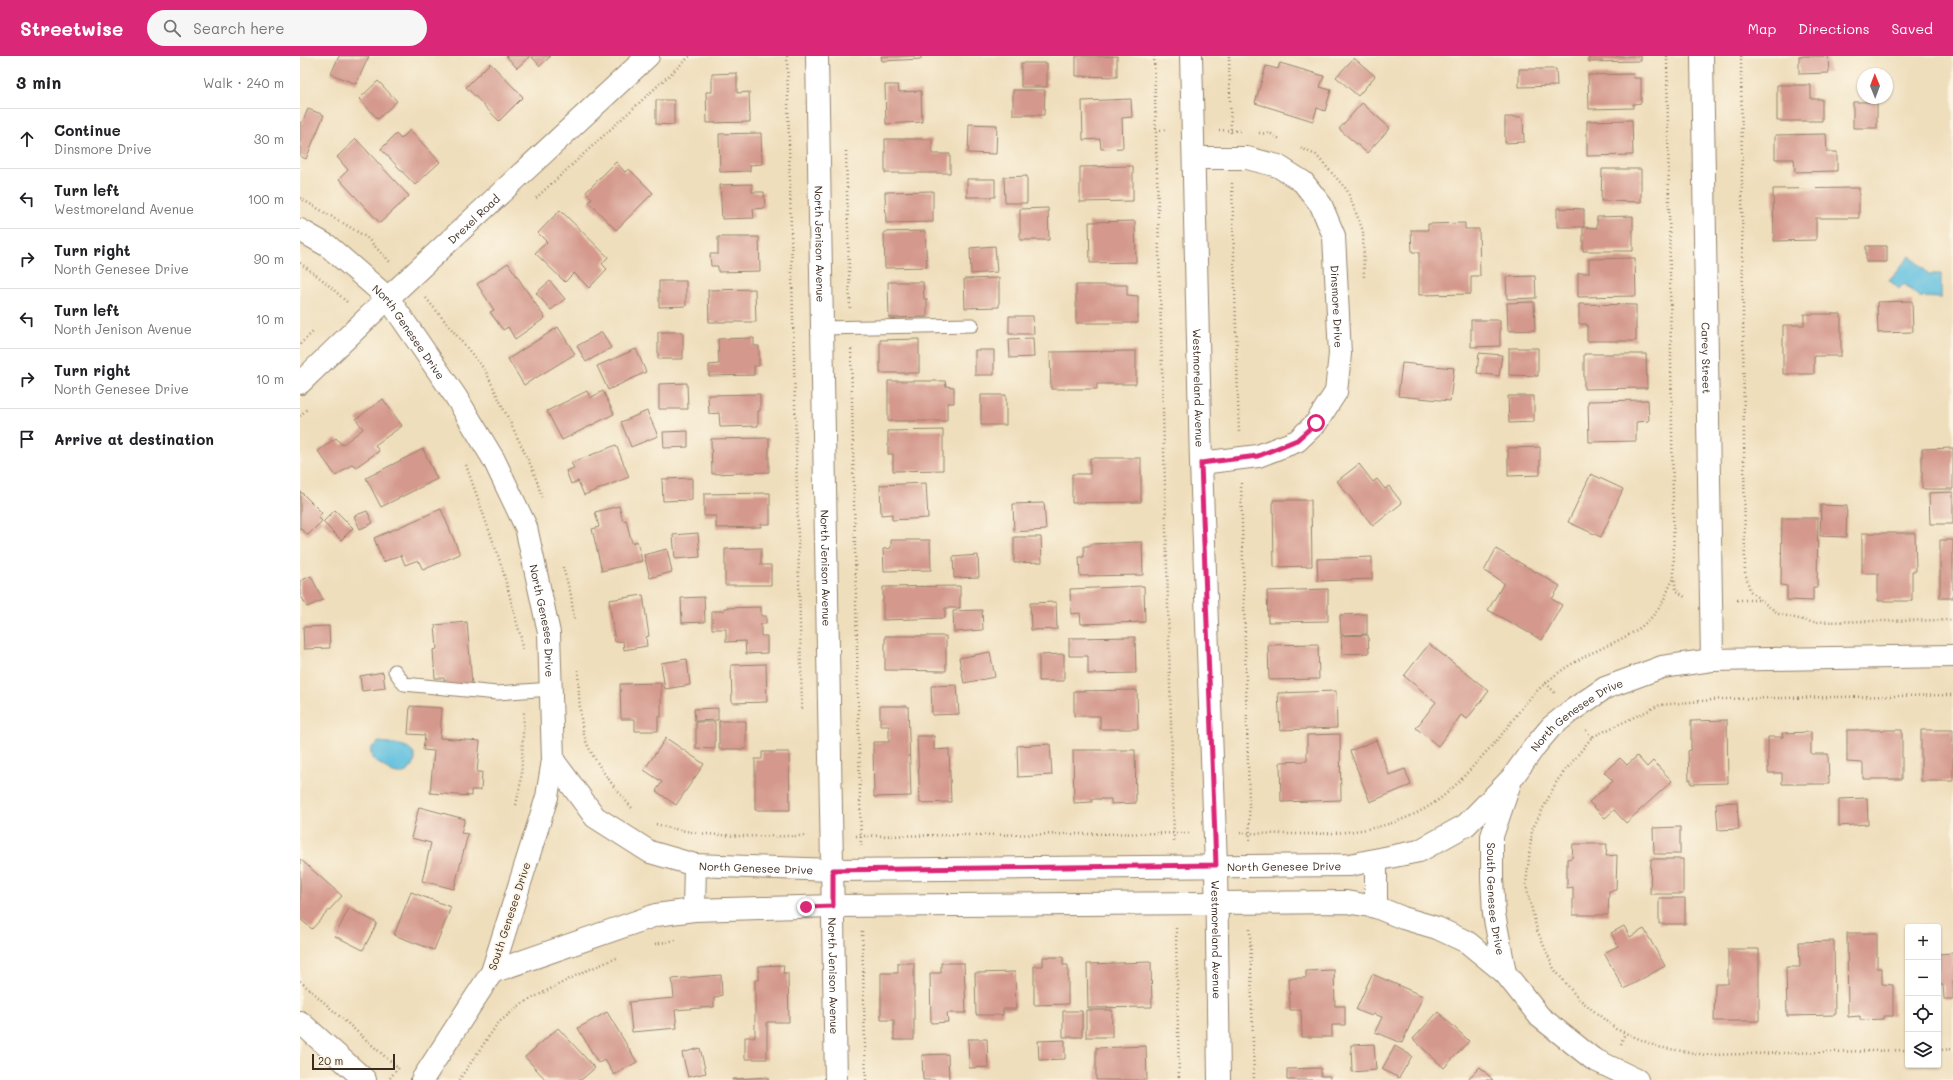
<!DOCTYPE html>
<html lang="en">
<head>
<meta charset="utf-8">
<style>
  :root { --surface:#fff; --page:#f6f6f6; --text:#202124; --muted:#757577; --line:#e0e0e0; --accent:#db2777 }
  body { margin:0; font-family:Mali,sans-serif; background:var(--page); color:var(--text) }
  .controls { position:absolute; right:12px; bottom:12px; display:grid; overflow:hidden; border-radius:4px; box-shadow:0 1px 3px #0004 }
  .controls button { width:36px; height:36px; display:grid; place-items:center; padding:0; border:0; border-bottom:1px solid var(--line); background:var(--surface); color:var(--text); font:20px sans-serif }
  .compass { position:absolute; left:1557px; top:12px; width:36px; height:36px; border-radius:50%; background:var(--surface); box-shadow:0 1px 3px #0004; rotate:359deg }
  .scale { position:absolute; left:12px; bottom:10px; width:83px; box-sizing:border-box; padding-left:4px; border:2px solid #3b2a1e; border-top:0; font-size:11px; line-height:14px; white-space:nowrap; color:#3b2a1e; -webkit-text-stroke:3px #fcf5e5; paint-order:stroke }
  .stop { position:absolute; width:12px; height:12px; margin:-9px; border:3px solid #db2777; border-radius:50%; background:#fff }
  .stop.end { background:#db2777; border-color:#fff; box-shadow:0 1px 4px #0008 }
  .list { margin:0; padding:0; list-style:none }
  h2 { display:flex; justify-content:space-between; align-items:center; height:52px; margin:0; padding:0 16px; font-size:17px }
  h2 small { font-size:13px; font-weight:400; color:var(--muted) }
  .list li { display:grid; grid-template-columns:26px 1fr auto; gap:12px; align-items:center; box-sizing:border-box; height:60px; padding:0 16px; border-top:1px solid var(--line) }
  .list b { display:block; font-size:15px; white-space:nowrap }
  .list p { margin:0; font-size:13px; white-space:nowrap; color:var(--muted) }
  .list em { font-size:13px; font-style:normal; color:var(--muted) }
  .icon { flex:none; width:22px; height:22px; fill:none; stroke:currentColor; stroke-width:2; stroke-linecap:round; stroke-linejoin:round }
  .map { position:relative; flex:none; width:1653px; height:1024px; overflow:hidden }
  header { display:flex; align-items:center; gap:24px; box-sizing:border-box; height:56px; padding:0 20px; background:var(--accent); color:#fff }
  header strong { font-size:19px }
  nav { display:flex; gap:22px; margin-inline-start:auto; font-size:14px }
  .search { width:280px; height:36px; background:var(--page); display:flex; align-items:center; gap:10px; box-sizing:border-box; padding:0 14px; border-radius:22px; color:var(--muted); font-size:15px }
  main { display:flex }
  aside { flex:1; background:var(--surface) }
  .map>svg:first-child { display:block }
</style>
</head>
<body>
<header>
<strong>Streetwise</strong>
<div class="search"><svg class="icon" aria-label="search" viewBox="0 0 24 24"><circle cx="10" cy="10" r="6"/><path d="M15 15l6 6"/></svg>Search here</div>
<nav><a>Map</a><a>Directions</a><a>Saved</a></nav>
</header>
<main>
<aside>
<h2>3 min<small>Walk · 240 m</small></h2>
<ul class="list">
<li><svg class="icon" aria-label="ahead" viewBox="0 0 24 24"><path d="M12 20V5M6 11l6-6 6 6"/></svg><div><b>Continue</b><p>Dinsmore Drive</p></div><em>30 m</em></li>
<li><svg class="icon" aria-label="left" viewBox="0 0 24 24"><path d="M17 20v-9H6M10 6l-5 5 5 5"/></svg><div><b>Turn left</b><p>Westmoreland Avenue</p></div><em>100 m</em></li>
<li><svg class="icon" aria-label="right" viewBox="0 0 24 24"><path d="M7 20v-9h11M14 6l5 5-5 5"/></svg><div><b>Turn right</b><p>North Genesee Drive</p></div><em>90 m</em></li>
<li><svg class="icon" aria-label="left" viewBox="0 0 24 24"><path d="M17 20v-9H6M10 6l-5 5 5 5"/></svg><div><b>Turn left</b><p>North Jenison Avenue</p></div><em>10 m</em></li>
<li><svg class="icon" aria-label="right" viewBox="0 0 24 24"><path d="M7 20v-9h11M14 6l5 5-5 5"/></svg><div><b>Turn right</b><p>North Genesee Drive</p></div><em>10 m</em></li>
<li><svg class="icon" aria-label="arrive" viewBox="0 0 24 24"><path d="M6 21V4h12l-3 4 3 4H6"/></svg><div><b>Arrive at destination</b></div></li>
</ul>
</aside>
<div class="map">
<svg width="1653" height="1024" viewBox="0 0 1653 1024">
  <rect width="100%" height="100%" fill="#fcf5e5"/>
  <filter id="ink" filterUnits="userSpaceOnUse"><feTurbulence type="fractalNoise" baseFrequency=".025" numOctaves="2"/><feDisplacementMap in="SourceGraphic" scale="8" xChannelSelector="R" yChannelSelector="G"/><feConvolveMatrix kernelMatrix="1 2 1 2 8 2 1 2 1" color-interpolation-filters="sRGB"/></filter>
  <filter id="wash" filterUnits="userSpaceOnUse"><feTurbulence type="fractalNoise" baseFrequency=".012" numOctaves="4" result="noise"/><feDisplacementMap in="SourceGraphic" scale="16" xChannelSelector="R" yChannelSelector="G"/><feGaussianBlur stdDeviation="0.9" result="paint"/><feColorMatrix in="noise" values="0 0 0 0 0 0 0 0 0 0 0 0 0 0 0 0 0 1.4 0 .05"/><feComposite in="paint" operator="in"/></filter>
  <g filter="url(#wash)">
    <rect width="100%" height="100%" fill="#efdebc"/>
    <path fill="#60c0df" stroke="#4e757e" d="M1610 200 1629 218H1641V242L1620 241 1604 228 1599 233 1589 224Z
      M79 686C88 687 103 688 110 693 122 702 110 719 97 718 90 717 86 711 80 708 72 704 70 701 71 692Z"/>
    <g id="blocks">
      <path fill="#d4988c" d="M39 0H69L56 28 31 18Z
        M206 0H230L217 12Z
        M231 0H251L240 10Z
        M581 0H621V3L582 5Z
        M776 0H817V21L776 20Z
        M1289 0H1341V5L1289 6Z
        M1499 0H1528L1529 17 1499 18Z
        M1054 2 1075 20 1058 40 1036 21Z
        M190 7 223 41 199 65 166 31Z
        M721 7H747V31H721Z
        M980 7 1024 20 1020 31 1031 34 1025 55 1017 52 1013 65 955 47 966 10 978 13Z
        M1219 13H1256L1257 30 1219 31Z
        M437 17V37L449 36 450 66 407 67 406 36H412V18Z
        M1333 18 1334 22H1341V47L1333 48V52L1289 53 1288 19Z
        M78 25 97 45 78 63 59 43Z
        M585 29H598L599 36 621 35 622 66 586 68Z
        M1477 29H1511V43H1522V65H1477Z
        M713 34H745L744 59H713Z
        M831 43 832 61 822 62 823 92 801 93 800 83 783 84 782 45Z
        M356 44H374V69L356 68Z
        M1553 46H1577V72H1553Z
        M1062 47 1090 72 1067 97 1039 73Z
        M8 53 24 59 6 103 0 100V66L2 67Z
        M1205 61H1223L1224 86 1205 87Z
        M1332 64 1333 99 1287 100V65Z
        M669 68 697 69 696 98 668 97Z
        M110 74 140 106 115 129 81 93 96 78 101 83Z
        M461 77 462 108 450 109V115L420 116 419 78Z
        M1526 78 1527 96H1537V115L1495 116 1494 103H1475V79Z
        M56 83 109 140 80 167 39 123 48 114 37 101Z
        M585 83H632V98H650V117H585Z
        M316 106 325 116 329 113 353 137 316 174 289 146 292 143 286 136Z
        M833 110V145L780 146V111Z
        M1302 113H1341V146L1301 145Z
        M727 120V147H705L704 121Z
        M667 123H695V141H667Z
        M452 128V136H464L465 152 453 153 454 162 422 163 420 129Z
        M1559 132V162H1516V184L1474 185 1473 133Z
        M633 135V166L586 167 585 136Z
        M748 152 749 184H720V153Z
        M1257 152 1284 153V171H1257Z
        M260 154 308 201 302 208 307 213 289 232 274 217 265 226 235 197 247 186 238 177Z
        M1333 160V195H1283V171L1297 172V161Z
        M835 165 836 206 790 207 789 166Z
        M1165 167V173H1179L1180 220H1171V238L1119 239V196H1112L1111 174H1128V168Z
        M625 175 627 211 585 212 584 176Z
        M418 181H459L460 215 418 216V210H411L410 198H418Z
        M695 190 697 216 671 218 670 192Z
        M1566 190H1587V206H1566Z
        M1335 202 1336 240 1278 241V217H1289V203Z
        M208 207 245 262 215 283 208 271 203 274 190 256 194 254 177 228Z
        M1235 220 1236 242 1207 243 1206 221Z
        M699 222V251L665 252 664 223Z
        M250 225 265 243 251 254 236 237Z
        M359 225H386V250L359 251Z
        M588 226H623L624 243H627V261L589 262Z
        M776 229H827V239L838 240V267H776Z
        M455 233 456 266H409L408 234Z
        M1612 245 1613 276 1578 277 1577 246Z
        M1234 246 1235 274 1208 275 1207 247Z
        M1279 248 1336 249V285H1287V268H1279Z
        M1504 258H1541V300H1514V318H1483V269H1504Z
        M709 260H733L734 278H709Z
        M1171 264H1200V290L1171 291Z
        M258 271 275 298 224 329 208 303Z
        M302 276 311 292 286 306 277 290Z
        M358 276H383V303H358Z
        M454 282V290H459V310H454V319L409 320V309L419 308 418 283Z
        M733 282 734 301 710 302 709 283Z
        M619 283V317H580V284Z
        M1209 292H1238V320L1209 319Z
        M336 293 346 316 308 334 297 310Z
        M675 294H694V319H675Z
        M836 295V328H797V333H751L750 296Z
        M1179 297 1202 299 1199 320 1177 317Z
        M1284 298H1346L1347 332 1284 333Z
        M1102 307 1154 312 1150 345 1098 340Z
        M588 325H645L646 330 654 331V347H647V365H588Z
        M387 327 388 353H359V328Z
        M287 335 290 342 303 335 314 358 262 384 247 355Z
        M460 338V355H458V370L420 371 419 357 409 358 408 339Z
        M681 339H706V369H681Z
        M1208 340H1234V366L1209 367Z
        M83 343 102 370 75 389 79 395 56 411 52 408 36 420 18 395 36 382 42 389 63 373 56 363Z
        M1348 344 1349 365 1336 366V385L1289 386 1288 345Z
        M347 355 358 380 331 391 321 366Z
        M643 374V414L593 415V398H588V375Z
        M388 375V391L364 392 363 376Z
        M469 382V416L412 418 411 383Z
        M316 389 329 421 284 439 278 425 271 428 266 415 274 412 271 407Z
        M1240 391V419L1208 420V392Z
        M1653 392V433H1622V393Z
        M123 393 137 423 81 451 66 422Z
        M790 402H841V446L772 447V418H790Z
        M1059 408 1073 426 1077 423 1085 433 1089 430 1102 447 1073 470 1037 425Z
        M1291 418 1323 433 1301 481 1268 466Z
        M392 422V444L363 445 362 423Z
        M626 427 628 462 592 464V458L581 459 580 429Z
        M0 435 22 457 18 461 22 465 8 479 1 473 0 474Z
        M1653 436V468H1630L1629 437Z
        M470 437V468H461V471L416 472V460H404V438Z
        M973 444H1011L1012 510 974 511Z
        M744 447 746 474 714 476 713 448Z
        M1521 449 1547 450 1546 481 1520 480Z
        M319 450 323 465 326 464 332 487 337 485 342 505 302 515 292 473 299 471 295 456Z
        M141 453 160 498 123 514 118 504 105 509 101 499 83 506 74 482Z
        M35 454 53 472 41 484 23 466Z
        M67 455 73 467 60 473 54 460Z
        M1482 462H1518L1517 531H1513V545L1487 544V530L1481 529Z
        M398 477 400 501 375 503 373 479Z
        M1562 477H1615L1616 515H1612V545H1578V517H1562Z
        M714 481H741L742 506 714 507Z
        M591 484H630L631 514 584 515 583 493 591 492Z
        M1640 484H1653V542H1640Z
        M842 486 843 519 780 520 779 501H784V490H791V488Z
        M461 492V509H471V529H425V493Z
        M367 493 372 516 350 522 344 499Z
        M1196 493 1260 530 1252 543 1262 549 1242 584 1188 554 1204 527 1184 515Z
        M678 499 679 521 654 522 653 501Z
        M1072 501V523L1018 525 1017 503Z
        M11 520 23 544 7 551 0 538V525Z
        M660 530V552H645V562L583 564V531Z
        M844 530 845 566 781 568 780 557 771 558 770 533Z
        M1028 533V565L968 566 967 535Z
        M343 539 349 580 346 581 347 590 324 594 323 585 315 586 309 544Z
        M404 541 405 566 382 567 381 542Z
        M756 546 757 573 731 574 730 547Z
        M461 551V560H466V568H461V580H467V597L446 598 445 585 426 586V573H412V555H424V552Z
        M682 554 683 574 654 576 653 555Z
        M1067 558V578L1041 579 1040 559Z
        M167 566 172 628 144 630V622H135L133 594 137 593 135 569Z
        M29 570 30 592 4 593 3 571Z
        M1068 579 1069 597 1042 598 1041 580Z
        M585 580H646V615L585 614Z
        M835 581 836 617 788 618V600H769V582Z
        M1018 588 1019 623 969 624 968 589Z
        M1129 588 1189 635 1167 663 1161 659 1138 690 1116 672 1136 646 1104 620Z
        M690 596 695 621 664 627 659 602Z
        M764 598V625H739V599Z
        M387 603 390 629 365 633 361 607Z
        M466 608 467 646 432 647 431 609Z
        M83 616 85 632 62 635 60 620Z
        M361 627V661H358V675H335V663H321L320 628Z
        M657 629 659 658 632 659 631 630Z
        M837 634 838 673H800V660H774V635Z
        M1036 635 1037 672 980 674 978 637Z
        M110 650 142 652 140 682 180 685 177 716H182L181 734H171V740L130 737 134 695 123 694 125 679 108 678Z
        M580 650H608L611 740 574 741 573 686H589V670H580Z
        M418 652V664L395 665 394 653Z
        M1427 664 1428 727 1391 728V723L1389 724 1388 695 1391 694V665Z
        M419 665H446V693H419Z
        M396 666H415V693L396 692Z
        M1547 674H1602V723H1563V707L1547 706Z
        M1621 674H1653V725H1621Z
        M1511 676V698H1528L1529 728H1482V717H1468V681H1483L1482 677Z
        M1040 678 1041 744 981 746 980 706 1007 705V679Z
        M617 680H634V694L649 693 651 746 620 747Z
        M366 682 404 708 376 749 356 735 362 726 344 714Z
        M1076 684 1089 719 1105 713 1111 729 1070 746 1050 695Z
        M750 688 752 719 718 721 717 690Z
        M773 694H835L836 747 811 748V743H792V746L774 747Z
        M462 696H489L490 754H455V703H462Z
        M1337 700 1347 711 1353 705 1372 725 1326 767 1314 754 1305 762 1289 746 1313 725 1304 716 1320 702 1327 709Z
        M1567 742 1568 768 1539 770V743Z
        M1437 746 1439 773 1418 774 1416 747Z
        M119 751 165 763 161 777 168 778 154 833 122 825 131 787 111 782Z
        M1380 771V798H1354L1353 772Z
        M1273 788H1307L1306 800 1317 799 1316 834 1309 835 1308 859H1273V831L1267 832V803L1272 802Z
        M0 803 42 840 12 873 0 863Z
        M1351 803H1383V838H1350Z
        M111 836 151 851 134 894 94 879Z
        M1359 842H1385V868H1359Z
        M49 852 77 867 63 894 35 880Z
        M1324 870 1330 881 1344 873 1365 910 1324 933 1304 897 1318 890 1311 877Z
        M1547 877H1577V912H1582V928L1593 929V960H1583V963L1560 964V960L1548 961Z
        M1534 885 1535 959 1487 960 1486 911H1500L1499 886Z
        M1428 893H1459V965H1414L1415 928H1428Z
        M1653 897V943H1644L1643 929H1638V898Z
        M743 901H763V909H768V948L734 949V910H743Z
        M851 906 852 951 788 952 787 908Z
        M598 907H614V984H594V964H581V917H598Z
        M641 907H664L666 957H647L648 966 631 967 630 917H641Z
        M484 909 483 917H488L489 966H467V1003H445V981H455V924H459V910Z
        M1034 914 1035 950H1045V969H1032V981H1002L1001 954H990L989 922H1006V915Z
        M715 916 716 953H703V959H676L675 917Z
        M1072 918 1123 940 1102 987 1075 976 1082 961 1074 958 1072 960 1056 954Z
        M421 919 422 939 414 942V951L375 954 377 972 332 976 329 946 374 942 372 923Z
        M786 954H812V981H786Z
        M763 955H782V981H763Z
        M307 956 337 1006 314 1019 305 1004 298 1007 278 972Z
        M1138 956 1169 985 1144 1012 1113 983Z
        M258 972 295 1012 281 1024H246L225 1001Z
        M668 983H687L688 1011 669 1012Z
        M765 984V1003L739 1004 738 985Z
        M1074 988 1076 1014 1052 1016 1051 989Z
        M846 990 847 1024H796V992Z
        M1095 990 1112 1000 1099 1022 1082 1013Z
        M400 992 406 1017 388 1021 382 997Z
        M648 998 649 1024H623L622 999Z
        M1180 1011 1193 1024H1167Z
        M1021 1012V1020H1030V1024H987V1013Z
        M468 1021V1024H432V1023Z"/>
    </g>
  </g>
  <g filter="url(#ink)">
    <use href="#blocks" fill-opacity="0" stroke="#95846d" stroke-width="1"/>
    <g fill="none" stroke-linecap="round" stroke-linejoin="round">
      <defs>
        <path id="service" d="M522 272 672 269
          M95 615 104 628 197 637 251 633"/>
        <g id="minor">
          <path id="s1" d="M517 0 536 1024"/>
          <path id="s2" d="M891 0 901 407 916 809 919 1024"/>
          <path id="s3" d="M1402 0 1412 604"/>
          <path id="s4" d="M894 102H947L978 110 1003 126 1021 149 1034 180 1040 298 1036 336 1016 367 997 385 958 400 901 407"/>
          <path id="s5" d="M0 174 28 190 88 242 156 341 194 404 226 471 249 577 253 704 247 741 192 916 122 1024"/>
          <path id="s6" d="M0 327 88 242 348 0"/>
          <path id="s7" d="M253 704 295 761 350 796 395 809 533 814 1050 809 1119 795 1166 769 1212 722 1235 690 1251 671 1271 655 1305 632 1362 611 1412 604 1653 600"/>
          <path id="s8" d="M1210 727 1192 780V822L1194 858 1205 917 1240 961 1293 1003 1337 1024"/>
          <path d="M1076 804V851"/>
          <path d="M394 854 395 809"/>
          <path d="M192 916 356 859 394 854 533 850 1046 846 1076 851 1103 862 1137 872 1167 886 1205 917"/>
          <path d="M0 966 65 1024"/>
        </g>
      </defs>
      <use href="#service" stroke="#95846d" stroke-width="15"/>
      <use href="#minor" stroke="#95846d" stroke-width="24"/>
      <path stroke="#95846d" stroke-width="2.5" stroke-dasharray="1 3" stroke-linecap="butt" d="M487 0 502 655
        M854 0 874 785
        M929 0 931 78
        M1367 0 1374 522 1376 534 1386 542
        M1441 0 1445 516 1450 535 1463 546 1479 558 1511 566 1653 564
        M856 74H868
        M919 74 942 75
        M959 77 971 78 980 83
        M1001 92 1016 99 1047 134 1063 175 1064 223
        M546 95 550 252
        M932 127 939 378
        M0 142 39 165
        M236 142 390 0
        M43 167 66 181 90 206
        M0 207 24 225 48 247
        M126 242 185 314 233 414 242 441
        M0 288 13 276
        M551 293 561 790
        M0 360 8 352
        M166 409 201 508 221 582 222 593
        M941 427 950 786
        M263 511 271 539 274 563
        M1437 544H1460
        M278 614C279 636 279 671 288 690 298 711 318 737 333 753
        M1246 627 1255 637
        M1286 674 1292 681
        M216 749 221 725 224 656
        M356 768C406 783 455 780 507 780
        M940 777C1011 778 1091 786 1148 736 1163 723 1176 706 1190 692 1210 671 1224 644 1247 626 1256 618 1266 611 1277 605 1303 589 1337 581 1356 556 1364 547 1368 532 1374 522
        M556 780 889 777
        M876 872 879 1024
        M950 873 954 1024
        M562 875 566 1024
        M355 888 376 884
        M0 925 99 1013
        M1321 988 1325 977
        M1608 994 1406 999 1358 991 1316 973 1278 942 1254 913 1237 874 1226 829 1232 774 1257 725 1292 681 1360 649 1422 643 1653 639
        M1638 994 1653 993
        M90 1022 98 1012
        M159 1024 198 967 223 947 283 916 319 901"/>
      <use href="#service" stroke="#fff" stroke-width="13"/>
      <use href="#minor" stroke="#fff" stroke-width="22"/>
    </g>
  </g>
  <g fill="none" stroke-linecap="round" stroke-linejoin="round" filter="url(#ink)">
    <path stroke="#db2777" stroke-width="5" d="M506 851 533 850V814L916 809 901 407 958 400 997 384 1016 367"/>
  </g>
  <g text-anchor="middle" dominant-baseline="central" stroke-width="3.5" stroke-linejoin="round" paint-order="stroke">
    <g font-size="11" fill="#3b2a1e" stroke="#fcf5e5">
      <text stroke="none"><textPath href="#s6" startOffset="239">Drexel Road</textPath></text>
      <text stroke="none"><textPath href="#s1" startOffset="188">North Jenison Avenue</textPath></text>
      <text stroke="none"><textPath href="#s4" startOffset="248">Dinsmore Drive</textPath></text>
      <text stroke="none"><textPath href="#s5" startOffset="151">North Genesee Drive</textPath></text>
      <text stroke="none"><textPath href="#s3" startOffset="302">Carey Street</textPath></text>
      <text stroke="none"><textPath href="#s2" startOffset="332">Westmoreland Avenue</textPath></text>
      <text stroke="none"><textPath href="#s1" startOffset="512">North Jenison Avenue</textPath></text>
      <text stroke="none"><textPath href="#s5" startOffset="475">North Genesee Drive</textPath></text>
      <text stroke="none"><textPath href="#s7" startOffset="1120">North Genesee Drive</textPath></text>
      <text stroke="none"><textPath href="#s7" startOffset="772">North Genesee Drive</textPath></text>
      <text stroke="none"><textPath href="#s7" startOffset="244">North Genesee Drive</textPath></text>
      <text stroke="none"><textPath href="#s8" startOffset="119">South Genesee Drive</textPath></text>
      <text transform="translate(209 860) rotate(-72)">South Genesee Drive</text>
      <text stroke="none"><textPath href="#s2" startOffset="884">Westmoreland Avenue</textPath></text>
      <text stroke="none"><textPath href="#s1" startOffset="920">North Jenison Avenue</textPath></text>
    </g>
  </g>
</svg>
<div class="controls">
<button>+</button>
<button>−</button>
<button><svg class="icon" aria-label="locate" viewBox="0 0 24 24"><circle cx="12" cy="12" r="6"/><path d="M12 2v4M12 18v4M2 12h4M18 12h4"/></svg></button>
<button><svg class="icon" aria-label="layers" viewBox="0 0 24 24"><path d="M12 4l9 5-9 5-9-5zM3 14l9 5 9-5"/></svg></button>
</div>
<svg class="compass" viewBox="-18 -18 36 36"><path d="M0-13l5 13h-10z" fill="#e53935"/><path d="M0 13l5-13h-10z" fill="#757577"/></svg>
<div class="scale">20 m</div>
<div class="stop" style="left:1016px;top:367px"></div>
<div class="stop end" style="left:506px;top:851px"></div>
</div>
</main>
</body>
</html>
